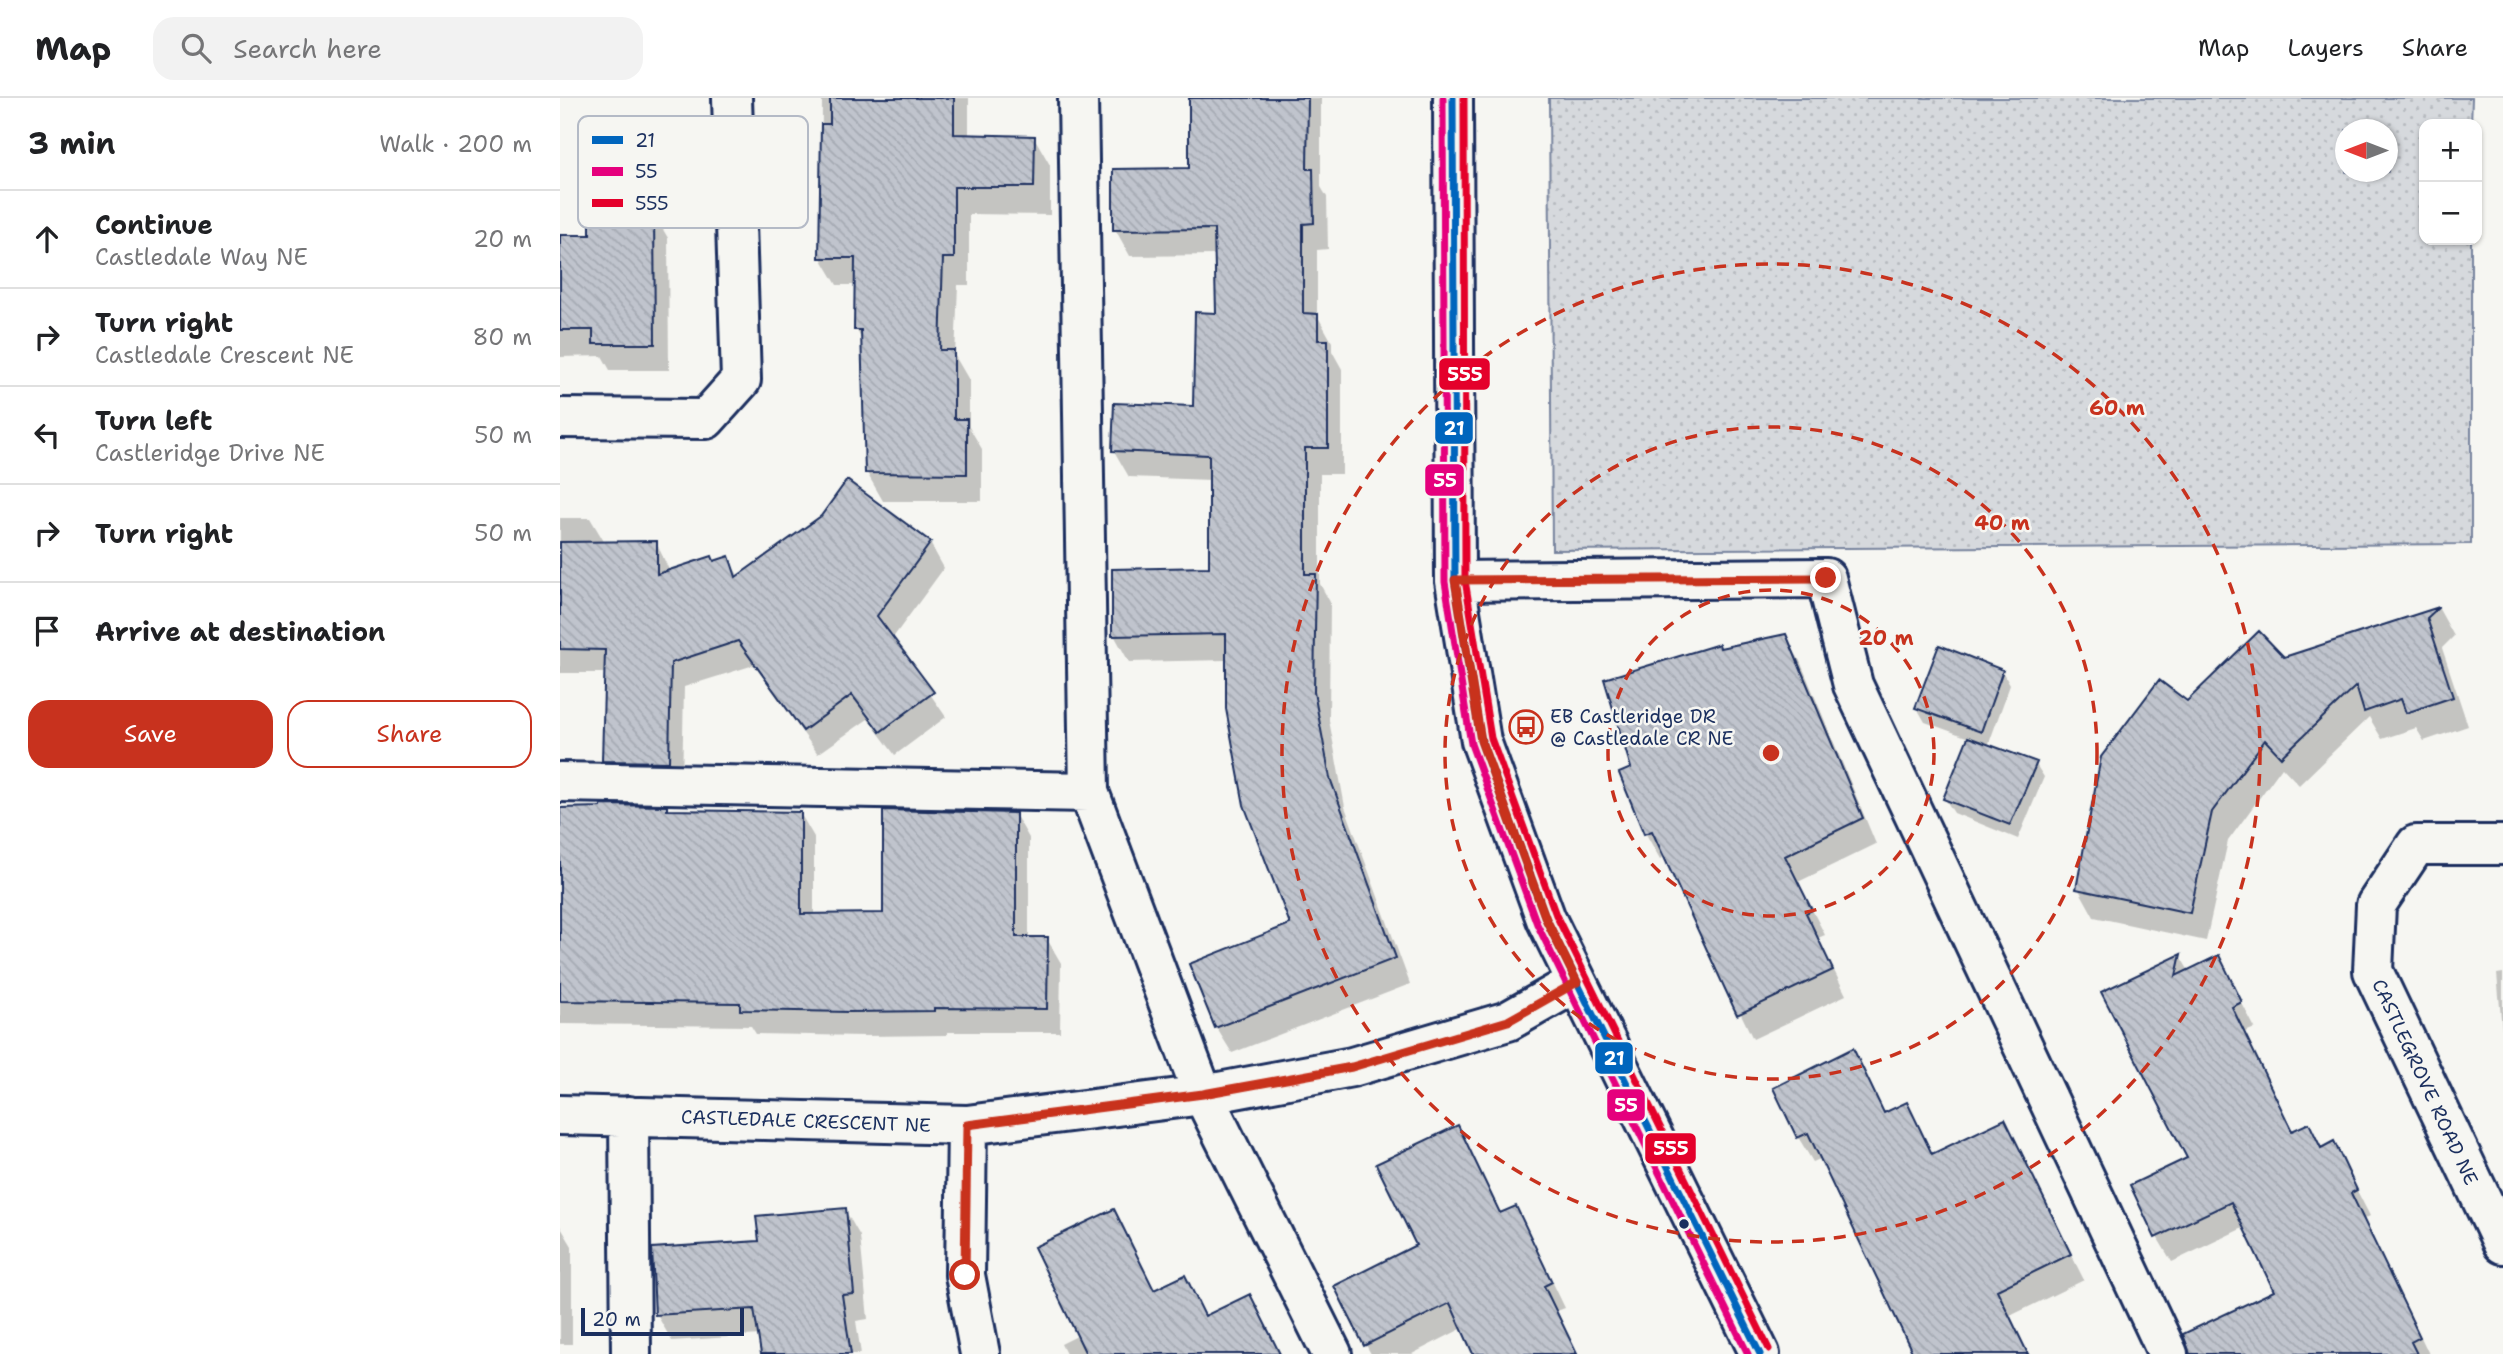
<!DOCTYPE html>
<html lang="en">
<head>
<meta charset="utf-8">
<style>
  :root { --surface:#fff; --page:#f2f2f2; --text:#202124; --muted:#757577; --line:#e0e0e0; --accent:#c8321e }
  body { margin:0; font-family:"Shantell Sans",sans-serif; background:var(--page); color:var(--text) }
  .controls { position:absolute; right:21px; top:21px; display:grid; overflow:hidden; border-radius:14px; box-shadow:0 2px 5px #0004 }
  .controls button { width:63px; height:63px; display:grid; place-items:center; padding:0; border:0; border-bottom:2px solid var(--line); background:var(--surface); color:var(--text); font:35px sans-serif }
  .compass { position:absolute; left:1775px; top:21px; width:63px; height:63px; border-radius:50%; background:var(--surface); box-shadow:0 2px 5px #0004; rotate:270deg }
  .scale { position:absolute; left:21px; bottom:18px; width:163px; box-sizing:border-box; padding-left:7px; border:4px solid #1b2f5e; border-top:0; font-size:19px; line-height:24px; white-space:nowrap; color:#1b2f5e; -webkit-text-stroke:5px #f6f6f2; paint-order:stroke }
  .stop { position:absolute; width:21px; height:21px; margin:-16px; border:5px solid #c8321e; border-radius:50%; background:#fff }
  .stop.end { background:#c8321e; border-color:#fff; box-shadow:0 2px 7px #0008 }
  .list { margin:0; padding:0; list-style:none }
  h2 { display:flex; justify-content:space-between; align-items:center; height:91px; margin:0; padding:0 28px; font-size:30px }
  h2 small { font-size:23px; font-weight:400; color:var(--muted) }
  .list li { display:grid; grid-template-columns:46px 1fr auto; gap:21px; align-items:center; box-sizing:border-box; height:98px; padding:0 28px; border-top:2px solid var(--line) }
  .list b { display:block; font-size:26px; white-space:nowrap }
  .list p { margin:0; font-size:23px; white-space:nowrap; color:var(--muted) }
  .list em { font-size:23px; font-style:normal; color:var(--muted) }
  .actions { display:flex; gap:14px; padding:21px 28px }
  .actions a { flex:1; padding:16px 0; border:2px solid var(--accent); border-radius:21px; text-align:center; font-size:24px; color:var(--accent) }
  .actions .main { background:var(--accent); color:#fff }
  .icon { flex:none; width:38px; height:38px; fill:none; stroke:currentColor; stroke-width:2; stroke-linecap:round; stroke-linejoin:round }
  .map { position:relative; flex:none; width:1943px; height:1256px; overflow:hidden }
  header { display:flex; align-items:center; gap:42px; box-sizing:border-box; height:98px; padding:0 35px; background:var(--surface); border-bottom:2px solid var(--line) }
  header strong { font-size:33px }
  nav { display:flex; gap:38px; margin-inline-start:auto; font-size:24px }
  .search { width:490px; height:63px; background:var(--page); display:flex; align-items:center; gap:18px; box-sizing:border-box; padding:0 24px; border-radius:21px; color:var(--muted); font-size:26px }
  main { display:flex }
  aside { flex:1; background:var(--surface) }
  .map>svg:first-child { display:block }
</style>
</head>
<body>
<header>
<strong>Map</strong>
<div class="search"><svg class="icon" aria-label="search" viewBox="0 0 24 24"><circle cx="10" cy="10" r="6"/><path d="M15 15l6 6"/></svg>Search here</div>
<nav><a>Map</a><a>Layers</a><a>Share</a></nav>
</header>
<main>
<aside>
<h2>3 min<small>Walk · 200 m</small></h2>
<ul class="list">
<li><svg class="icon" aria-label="ahead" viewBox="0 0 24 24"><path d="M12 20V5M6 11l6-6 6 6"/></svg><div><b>Continue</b><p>Castledale Way NE</p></div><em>20 m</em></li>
<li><svg class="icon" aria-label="right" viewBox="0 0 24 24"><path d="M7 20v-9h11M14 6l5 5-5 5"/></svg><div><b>Turn right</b><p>Castledale Crescent NE</p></div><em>80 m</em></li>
<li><svg class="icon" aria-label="left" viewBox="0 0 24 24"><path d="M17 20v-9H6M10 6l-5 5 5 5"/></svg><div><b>Turn left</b><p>Castleridge Drive NE</p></div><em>50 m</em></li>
<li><svg class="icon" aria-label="right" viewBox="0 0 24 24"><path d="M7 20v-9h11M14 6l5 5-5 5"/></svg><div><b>Turn right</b></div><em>50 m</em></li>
<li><svg class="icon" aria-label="arrive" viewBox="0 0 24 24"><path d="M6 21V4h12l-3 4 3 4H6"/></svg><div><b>Arrive at destination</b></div></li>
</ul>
<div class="actions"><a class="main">Save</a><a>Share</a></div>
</aside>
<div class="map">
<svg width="1943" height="1256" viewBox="0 0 1943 1256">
  <defs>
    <pattern id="park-dots" width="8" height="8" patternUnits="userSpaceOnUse" patternTransform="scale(1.75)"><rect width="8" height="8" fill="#d6d9dd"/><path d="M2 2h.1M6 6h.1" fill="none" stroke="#b7bbc0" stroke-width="1.8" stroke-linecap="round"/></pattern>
    <pattern id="building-back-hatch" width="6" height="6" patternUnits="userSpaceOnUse" patternTransform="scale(1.75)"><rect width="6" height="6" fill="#c0c4cd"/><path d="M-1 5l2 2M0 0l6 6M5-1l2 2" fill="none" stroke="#a4a9b2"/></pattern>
  </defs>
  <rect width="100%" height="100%" fill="#f6f6f2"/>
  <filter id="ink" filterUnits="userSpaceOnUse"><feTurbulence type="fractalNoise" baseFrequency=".0143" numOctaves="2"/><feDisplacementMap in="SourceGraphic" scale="14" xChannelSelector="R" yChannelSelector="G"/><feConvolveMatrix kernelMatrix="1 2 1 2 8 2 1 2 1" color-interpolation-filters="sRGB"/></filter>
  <g filter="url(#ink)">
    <path fill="url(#park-dots)" stroke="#78849e" stroke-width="2" fill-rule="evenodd" d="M989 0H1912L1911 26H1864V142H1911V446L992 452ZM1786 32H1828V74H1786Z"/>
    <path fill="#0003" d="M262 0H409V38L474 39 490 67V117L409 116V187H398L395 258 409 282V329L422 351V403H323L307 375 303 244 296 231 297 187H277L261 160Z
      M630 0H761V89L767 99 768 151 757 152V217L772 244V253L782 271V376H760V486L770 504 769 622 785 709 850 886 672 955 656 929 732 827 667 562 569 564 554 537 651 471V382L569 379 554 353 635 310 658 216 657 157 570 158 555 131 630 72Z
      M76 35 91 62 92 113 108 140 109 272H50L42 258 0 259V139H31Z
      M0 420H30L45 445 96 444 110 474 168 460 179 479 370 445 384 470 332 541 386 619 335 657 308 621 258 656 194 567 124 589 122 688 58 687 44 662 46 575H0Z
      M1879 511 1894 538 1882 550 1908 628 1864 643 1856 630 1822 641 1809 619 1739 687 1722 669 1668 743 1646 843 1534 819 1518 790 1627 605 1723 561Z
      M1225 538 1240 563 1316 746 1238 784 1265 837 1258 840 1286 897 1193 941 1105 758 1100 761 1086 736 1061 676 1073 671 1160 552Z
      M1442 573 1450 587 1428 648 1475 665 1484 679 1458 741 1394 715 1385 701 1409 640 1365 624 1357 610Z
      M106 710 109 714 240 715 254 739V817H325L455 716 469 740V841H487L501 865 500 934H387V937L304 938 196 936 191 928 0 926V712Z
      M1620 858 1629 873 1658 860 1695 930 1685 934 1733 1035 1749 1027 1762 1051 1773 1046 1810 1118 1804 1121 1869 1256H1631L1716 1194 1685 1129 1612 1164 1597 1139 1629 1061 1543 895Z
      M1943 875V943L1937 876Z
      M1292 953 1325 1017 1346 1006 1373 1057 1444 1023 1524 1182 1450 1218 1468 1256H1359L1262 1060 1253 1064 1238 1039Z
      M897 1029 941 1116 955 1110 969 1135 1005 1210 997 1213 1017 1256H915L903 1230 852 1256H811L806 1247 858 1148Z
      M285 1112 300 1138 308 1221 296 1223 301 1256H203L200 1237 112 1243 97 1217 201 1145Z
      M554 1113 595 1193 624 1179 646 1219 689 1198 720 1256H506L501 1246 519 1237Z
      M0 1128 12 1148V1246H0Z"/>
    <path fill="url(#building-back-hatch)" stroke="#1b2f5e" stroke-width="2" d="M270 0H394V36L475 38 474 89H394V160H383L380 252H394V321H407V376L305 375 301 232H294L295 160H259L261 26H270Z
      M629 0H748L747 71H753L754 125 743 126V215L758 216V242H768V350H745V476H756L754 594 770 680 836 860 655 930 629 866 730 826 684 707 666 611V536L552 538V471L649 469V357L552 353 554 305 633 308 635 214 656 215 654 131 553 132V71L629 70Z
      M30 34H77L78 112H94L95 246H33V232H0V137H30Z
      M287 382 371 444 317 518 374 594 320 634 292 597 243 633 178 543 111 565 109 664 42 663 45 552 0 551V444L97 443V476L152 458 154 463 169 458 176 479 261 418Z
      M1879 509 1867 520 1893 599 1846 615 1841 601 1804 614 1796 588 1721 659 1705 642 1652 714 1630 815 1516 791 1541 659 1599 582 1627 603 1699 533 1724 559Z
      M1226 536 1303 720 1225 758 1252 812 1246 815 1273 872 1177 917 1092 733 1084 736 1059 675 1071 670 1044 581 1159 546 1160 550Z
      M1379 547 1443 572 1421 634 1355 610Z
      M1408 639 1477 664 1450 727 1383 701Z
      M41 707 107 708V712L241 714V816L323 815V712L456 715V839H488L487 911 374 910V913L290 914 180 912V905L0 903V710L41 709Z
      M1621 856 1616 878 1659 857 1682 904 1672 909 1732 1033 1749 1025 1761 1050 1774 1043 1797 1092 1791 1095 1860 1239 1851 1244 1857 1256H1630L1623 1236 1714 1193 1671 1104 1595 1140 1570 1087 1627 1060 1541 894Z
      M1293 950 1324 1015 1347 1004 1372 1056 1445 1021 1511 1156 1437 1192 1468 1256H1353L1248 1035 1237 1040 1213 990Z
      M898 1027 940 1115 956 1108 992 1184 984 1188 1017 1256H913L890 1205 804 1248 774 1188 856 1147 816 1066Z
      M286 1110 294 1196 282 1197 291 1256H201L194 1211 95 1217 92 1150 199 1143 196 1118Z
      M554 1111 594 1192 625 1177 645 1218 690 1196 720 1256H526L474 1149Z"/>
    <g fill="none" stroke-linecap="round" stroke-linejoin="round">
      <defs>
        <path id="minor" d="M518 0 529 694
          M893 0 895 483 921 643 986 821 1200 1256
          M0 320 146 321 181 282 172 0
          M895 483 1266 480 1293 587 1608 1256
          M0 684 529 694 643 997 772 1256
          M1943 747H1856L1816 807 1813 873 1943 1146
          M0 1017 407 1027 643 997 792 969 948 923 1017 884
          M69 1018 71 1256
          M407 1027 405 1177 420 1256"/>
      </defs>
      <use href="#minor" stroke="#1b2f5e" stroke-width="44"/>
      <use href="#minor" stroke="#f6f6f2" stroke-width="38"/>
      <defs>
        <path id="bus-1" d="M893 0 895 483 921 643 986 821 1200 1256"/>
        <path id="bus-2" d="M883 0 885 484 911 646 977 826 1188 1256"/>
        <path id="bus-3" d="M904 0 905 482 931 640 996 817 1209 1251"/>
      </defs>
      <use href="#bus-1" stroke="#f6f6f2" stroke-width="12"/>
      <use href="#bus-2" stroke="#f6f6f2" stroke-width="12"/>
      <use href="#bus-3" stroke="#f6f6f2" stroke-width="12"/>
      <use href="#bus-1" stroke="#0065bd" stroke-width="7"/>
      <use href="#bus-2" stroke="#e5007d" stroke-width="7"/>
      <use href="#bus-3" stroke="#e4002b" stroke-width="7"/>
    </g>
  </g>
  <g fill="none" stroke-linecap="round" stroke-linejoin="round" filter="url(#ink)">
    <path stroke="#c8321e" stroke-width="9" d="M405 1177 407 1027 643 996 792 969 948 923 1017 884 986 821 921 643 895 482 1266 480"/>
  </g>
  <g fill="none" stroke="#c8321e" stroke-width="3.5" stroke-dasharray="12 9">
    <circle cx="1211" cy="655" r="163"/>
    <circle cx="1211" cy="655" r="326"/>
    <circle cx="1211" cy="655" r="489"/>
  </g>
  <defs>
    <symbol id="bus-ring" viewBox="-11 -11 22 22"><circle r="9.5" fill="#f6f6f2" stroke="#c8321e" stroke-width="1.5"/><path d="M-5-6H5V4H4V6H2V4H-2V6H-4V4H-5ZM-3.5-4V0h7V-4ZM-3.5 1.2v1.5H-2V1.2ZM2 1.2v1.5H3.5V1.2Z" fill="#c8321e"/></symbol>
  </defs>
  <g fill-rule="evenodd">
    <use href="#bus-ring" x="947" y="610" width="38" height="38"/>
  </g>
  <circle fill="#1b2f5e" stroke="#f6f6f2" stroke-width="2.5" cx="1124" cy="1126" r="6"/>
  <g text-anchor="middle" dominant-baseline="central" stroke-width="5" stroke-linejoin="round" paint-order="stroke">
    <g font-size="19" fill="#1b2f5e" stroke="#f6f6f2" text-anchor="start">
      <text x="990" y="618">EB Castleridge DR<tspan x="990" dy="22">@ Castledale CR NE</tspan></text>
    </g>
    <g font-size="19" fill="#1b2f5e" stroke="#f6f6f2">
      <text transform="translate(1865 984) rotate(65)">CASTLEGROVE ROAD NE</text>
      <text transform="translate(246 1023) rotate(2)">CASTLEDALE CRESCENT NE</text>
    </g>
  </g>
  <rect x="18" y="18" width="230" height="112" rx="10" fill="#f6f6f2" stroke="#b4bac6" stroke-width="2"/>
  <rect x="32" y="38" width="31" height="8" fill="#0065bd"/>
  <rect x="32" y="69" width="31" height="9" fill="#e5007d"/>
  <rect x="32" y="101" width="31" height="8" fill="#e4002b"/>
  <g font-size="19" fill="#1b2f5e">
    <text x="75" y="49">21</text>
    <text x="75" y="80">55</text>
    <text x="75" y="112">555</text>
  </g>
  <circle cx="1211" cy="655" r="10" fill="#c8321e" stroke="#f6f6f2" stroke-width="3.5"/>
  <g font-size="21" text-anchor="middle" font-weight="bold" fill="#c8321e" stroke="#f6f6f2" stroke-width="5" stroke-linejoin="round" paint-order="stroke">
    <text x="1557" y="317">60 m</text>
    <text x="1442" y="432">40 m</text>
    <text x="1326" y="547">20 m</text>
  </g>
  <g stroke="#f6f6f2" stroke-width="2.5">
    <rect x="878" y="259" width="53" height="34" rx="7" fill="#e4002b"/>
    <rect x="874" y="313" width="40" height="34" rx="7" fill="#0065bd"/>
    <rect x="864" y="365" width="41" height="34" rx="7" fill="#e5007d"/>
    <rect x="1034" y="943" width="40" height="34" rx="7" fill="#0065bd"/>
    <rect x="1046" y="990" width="40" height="34" rx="7" fill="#e5007d"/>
    <rect x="1084" y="1034" width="53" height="33" rx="7" fill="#e4002b"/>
  </g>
  <g font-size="19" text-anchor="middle" font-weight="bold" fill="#fff">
    <text x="905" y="283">555</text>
    <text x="894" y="337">21</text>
    <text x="885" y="389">55</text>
    <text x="1054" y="967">21</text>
    <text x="1066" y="1014">55</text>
    <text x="1111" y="1057">555</text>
  </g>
</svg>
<div class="controls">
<button>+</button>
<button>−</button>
</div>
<svg class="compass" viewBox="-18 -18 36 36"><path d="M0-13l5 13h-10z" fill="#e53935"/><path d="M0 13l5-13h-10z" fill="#757577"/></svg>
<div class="scale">20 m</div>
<div class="stop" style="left:405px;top:1177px"></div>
<div class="stop end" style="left:1266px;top:480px"></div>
</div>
</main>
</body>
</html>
